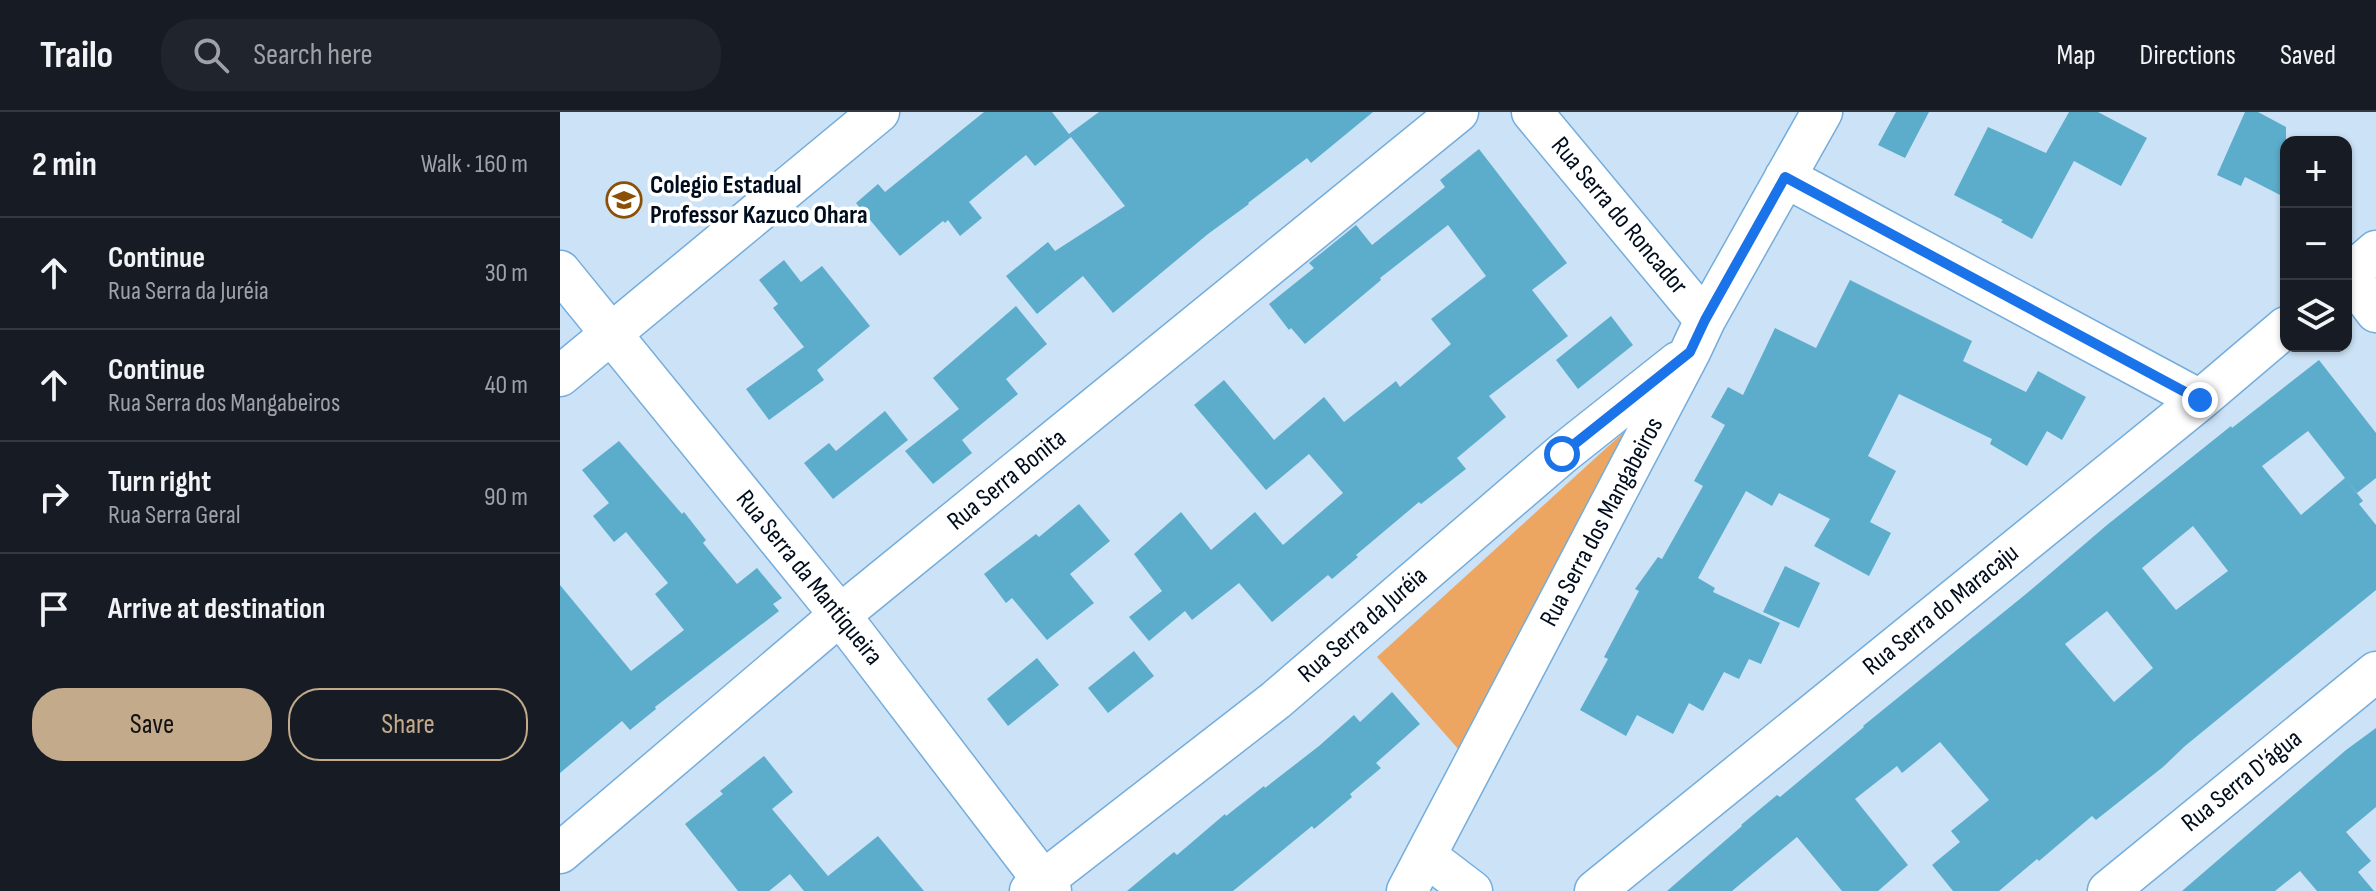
<!DOCTYPE html>
<html lang="en">
<head>
<meta charset="utf-8">
<style>
  :root { --surface:#171b24; --page:#20242c; --text:#f1f3f6; --muted:#9ea1a6; --line:#363941; --accent:#c2aa8a }
  body { margin:0; font-family:"Sofia Sans Condensed",sans-serif; background:var(--page); color:var(--text) }
  .controls { position:absolute; right:24px; top:24px; display:grid; overflow:hidden; border-radius:16px; box-shadow:0 2px 6px #0004 }
  .controls button { width:72px; height:72px; display:grid; place-items:center; padding:0; border:0; border-bottom:2px solid var(--line); background:var(--surface); color:var(--text); font:40px sans-serif }
  .stop { position:absolute; width:24px; height:24px; margin:-18px; border:6px solid #1a73e8; border-radius:50%; background:#fff }
  .stop.end { background:#1a73e8; border-color:#fff; box-shadow:0 2px 8px #0008 }
  .list { margin:0; padding:0; list-style:none }
  h2 { display:flex; justify-content:space-between; align-items:center; height:104px; margin:0; padding:0 32px; font-size:34px }
  h2 small { font-size:26px; font-weight:400; color:var(--muted) }
  .list li { display:grid; grid-template-columns:52px 1fr auto; gap:24px; align-items:center; box-sizing:border-box; height:112px; padding:0 32px; border-top:2px solid var(--line) }
  .list b { display:block; font-size:30px; white-space:nowrap }
  .list p { margin:0; font-size:26px; white-space:nowrap; color:var(--muted) }
  .list em { font-size:26px; font-style:normal; color:var(--muted) }
  .actions { display:flex; gap:16px; padding:24px 32px }
  .actions a { flex:1; padding:18px 0; border:2px solid var(--accent); border-radius:32px; text-align:center; font-size:28px; color:var(--accent) }
  .actions .main { background:var(--accent); color:#111 }
  .icon { flex:none; width:44px; height:44px; fill:none; stroke:currentColor; stroke-width:2; stroke-linecap:round; stroke-linejoin:round }
  .map { position:relative; flex:none; width:1816px; height:779px; overflow:hidden }
  header { display:flex; align-items:center; gap:48px; box-sizing:border-box; height:112px; padding:0 40px; background:var(--surface); border-bottom:2px solid var(--line) }
  header strong { font-size:38px }
  nav { display:flex; gap:44px; margin-inline-start:auto; font-size:28px }
  .search { width:560px; height:72px; background:var(--page); display:flex; align-items:center; gap:20px; box-sizing:border-box; padding:0 28px; border-radius:32px; color:var(--muted); font-size:30px }
  main { display:flex }
  aside { flex:1; background:var(--surface) }
  .map>svg:first-child { display:block }
</style>
</head>
<body>
<header>
<strong>Trailo</strong>
<div class="search"><svg class="icon" aria-label="search" viewBox="0 0 24 24"><circle cx="10" cy="10" r="6"/><path d="M15 15l6 6"/></svg>Search here</div>
<nav><a>Map</a><a>Directions</a><a>Saved</a></nav>
</header>
<main>
<aside>
<h2>2 min<small>Walk · 160 m</small></h2>
<ul class="list">
<li><svg class="icon" aria-label="ahead" viewBox="0 0 24 24"><path d="M12 20V5M6 11l6-6 6 6"/></svg><div><b>Continue</b><p>Rua Serra da Juréia</p></div><em>30 m</em></li>
<li><svg class="icon" aria-label="ahead" viewBox="0 0 24 24"><path d="M12 20V5M6 11l6-6 6 6"/></svg><div><b>Continue</b><p>Rua Serra dos Mangabeiros</p></div><em>40 m</em></li>
<li><svg class="icon" aria-label="right" viewBox="0 0 24 24"><path d="M7 20v-9h11M14 6l5 5-5 5"/></svg><div><b>Turn right</b><p>Rua Serra Geral</p></div><em>90 m</em></li>
<li><svg class="icon" aria-label="arrive" viewBox="0 0 24 24"><path d="M6 21V4h12l-3 4 3 4H6"/></svg><div><b>Arrive at destination</b></div></li>
</ul>
<div class="actions"><a class="main">Save</a><a>Share</a></div>
</aside>
<div class="map">
<svg width="1816" height="779" viewBox="0 0 1816 779">
  <rect width="100%" height="100%" fill="#cce2f6"/>
  <path fill="#eda661" d="M1076 309 900 639 817 545Z"/>
  <path fill="#5cadcb" fill-rule="evenodd" d="M424 0H492L509 22 539 0H813L751 51 747 46 688 91 689 92 648 122 553 201 523 164 477 202 446 164 488 130 495 139 565 94 511 25 475 54 466 43 409 90 422 106 400 124 388 108 385 111 383 109 340 144 296 91 318 72 325 80Z
    M1336 0H1369L1345 46 1318 33Z
    M1509 0H1538L1587 26 1561 74 1514 49 1472 127 1441 110 1443 108 1394 83 1428 15 1486 41Z
    M1685 0H1698L1726 15V86L1685 65 1681 74 1657 63Z
    M919 37 1007 151 972 178 1008 224 929 284 946 305 897 346 906 357 861 392 859 390 796 443 798 445 772 467 768 463 712 510 679 471 632 508 625 499 589 529 569 505 602 479 574 442 621 400 651 438 695 400 723 433 783 381 749 342 706 378 634 293 664 268 714 328 764 285 784 310 836 269 840 275 891 232 871 207 926 164 888 113 820 166 821 168 745 232 731 216 729 218 709 192 754 156 749 151 796 113 812 133 885 75 880 68Z
    M224 148 241 170 262 154 310 214 257 258 264 268 209 308 186 277 244 235 213 196 218 192 199 168Z
    M1290 168 1412 229 1403 249 1466 280 1478 259 1526 285 1502 328 1487 319 1467 354 1430 332 1432 327 1339 282 1308 344 1336 359 1310 410 1331 421 1309 464 1254 434 1270 407 1219 381 1212 394 1186 379 1138 466 1155 476 1153 480 1220 511 1201 552 1189 547 1179 567 1164 560 1143 599 1129 591 1113 622 1077 603 1066 624 1020 598 1048 547 1044 545 1079 479 1075 477 1098 445 1102 447 1143 374 1134 369 1165 313 1151 305 1168 275 1183 283 1215 216 1256 236Z
    M456 194 487 232 446 267 458 282 402 328 412 341 373 372 345 339 399 297 373 266Z
    M1051 204 1073 233 1018 277 996 248Z
    M1759 248 1816 321V366L1797 381 1785 366 1803 389 1799 392 1816 413V478L1625 634 1603 655 1536 708 1532 704 1479 749 1477 747 1439 779H1393L1372 753 1400 730 1391 719 1429 688 1380 630 1342 661 1337 654 1295 687 1348 753 1318 779H1282L1237 725 1172 779H1107L1182 714 1181 713 1217 683 1220 685 1304 615 1303 614 1466 482 1547 413 1671 314 1672 316ZM1748 319 1785 366 1741 403 1702 354ZM1633 414 1668 459 1616 498 1582 456ZM1547 499 1593 556 1554 590 1505 532Z
    M325 299 348 328 273 387 244 351 269 331 276 339Z
    M59 329 122 402 124 400 146 428 143 431 177 472 197 456 222 486 213 492 219 499 95 595 96 597 70 618 62 609 0 661V473L71 559 124 518 95 482 108 471 66 420 54 430 33 404 49 391 22 358Z
    M519 392 550 429 510 462 534 491 487 528 452 486 446 491 424 462 476 422 479 425Z
    M1225 454 1260 471 1239 516 1203 500Z
    M574 539 594 564 548 601 528 576Z
    M477 546 499 573 448 614 427 587Z
    M832 580 860 612 816 651 821 656 790 682 792 685 754 717 752 714 673 779H567L614 740 617 743 665 702 666 704 704 674 705 676 759 634 794 603 800 610Z
    M1816 616V695L1786 720 1811 749 1798 760 1814 779H1757L1740 759 1715 779H1622L1786 638Z
    M204 644 233 680 212 697 268 764 318 724 364 779H244L230 762 209 779H178L125 712 163 682 160 679Z"/>
  <g fill="none" stroke-linecap="round" stroke-linejoin="round">
    <defs>
      <path id="minor" d="M972 0 1145 208
        M1225 65 1640 288
        M0 159 280 503 491 779
        M1788 163 1816 200
        M1786 165 1816 139
        M0 264 319 0
        M0 741 280 503 898 0
        M866 744 912 779
        M470 779 716 588 1002 342 1118 250
        M847 779 1130 240 1145 208 1262 0
        M1035 779 1640 288 1726 215
        M1548 779 1816 560"/>
    </defs>
    <use href="#minor" stroke="#74addc" stroke-width="43"/>
    <use href="#minor" stroke="#fff" stroke-width="40"/>
  </g>
  <g fill="none" stroke-linecap="round" stroke-linejoin="round">
    <path stroke="#1a73e8" stroke-width="10" d="M1002 342 1130 240 1145 208 1225 65 1640 288"/>
  </g>
  <defs>
    <symbol id="school-ring" viewBox="-11 -11 22 22"><circle r="9.5" fill="#fff" stroke="#895006" stroke-width="1.5"/><path d="M0-5L7-2L0 1L-7-2ZM-4 1L0 2.5L4 1V4Q0 6-4 4Z" fill="#895006"/></symbol>
  </defs>
  <g fill-rule="evenodd">
    <use href="#school-ring" x="44" y="68" width="40" height="40"/>
  </g>
  <g text-anchor="middle" dominant-baseline="central" stroke-width="7" stroke-linejoin="round" paint-order="stroke">
    <g font-size="26" font-weight="bold" fill="#000d1d" stroke="#fff" text-anchor="start">
      <text x="90" y="73">Colegio Estadual<tspan x="90" dy="30">Professor Kazuco Ohara</tspan></text>
    </g>
    <g font-size="26" fill="#000d1d" stroke="#fff">
      <text transform="translate(1059 104) rotate(50)">Rua Serra do Roncador</text>
      <text transform="translate(447 368) rotate(-39)">Rua Serra Bonita</text>
      <text transform="translate(1042 410) rotate(-62)">Rua Serra dos Mangabeiros</text>
      <text transform="translate(249 466) rotate(51)">Rua Serra da Mantiqueira</text>
      <text transform="translate(1381 498) rotate(-39)">Rua Serra do Maracaju</text>
      <text transform="translate(803 513) rotate(-41)">Rua Serra da Juréia</text>
      <text transform="translate(1682 669) rotate(-39)">Rua Serra D'água</text>
    </g>
  </g>
</svg>
<div class="controls">
<button>+</button>
<button>−</button>
<button><svg class="icon" aria-label="layers" viewBox="0 0 24 24"><path d="M12 4l9 5-9 5-9-5zM3 14l9 5 9-5"/></svg></button>
</div>
<div class="stop" style="left:1002px;top:342px"></div>
<div class="stop end" style="left:1640px;top:288px"></div>
</div>
</main>
</body>
</html>
